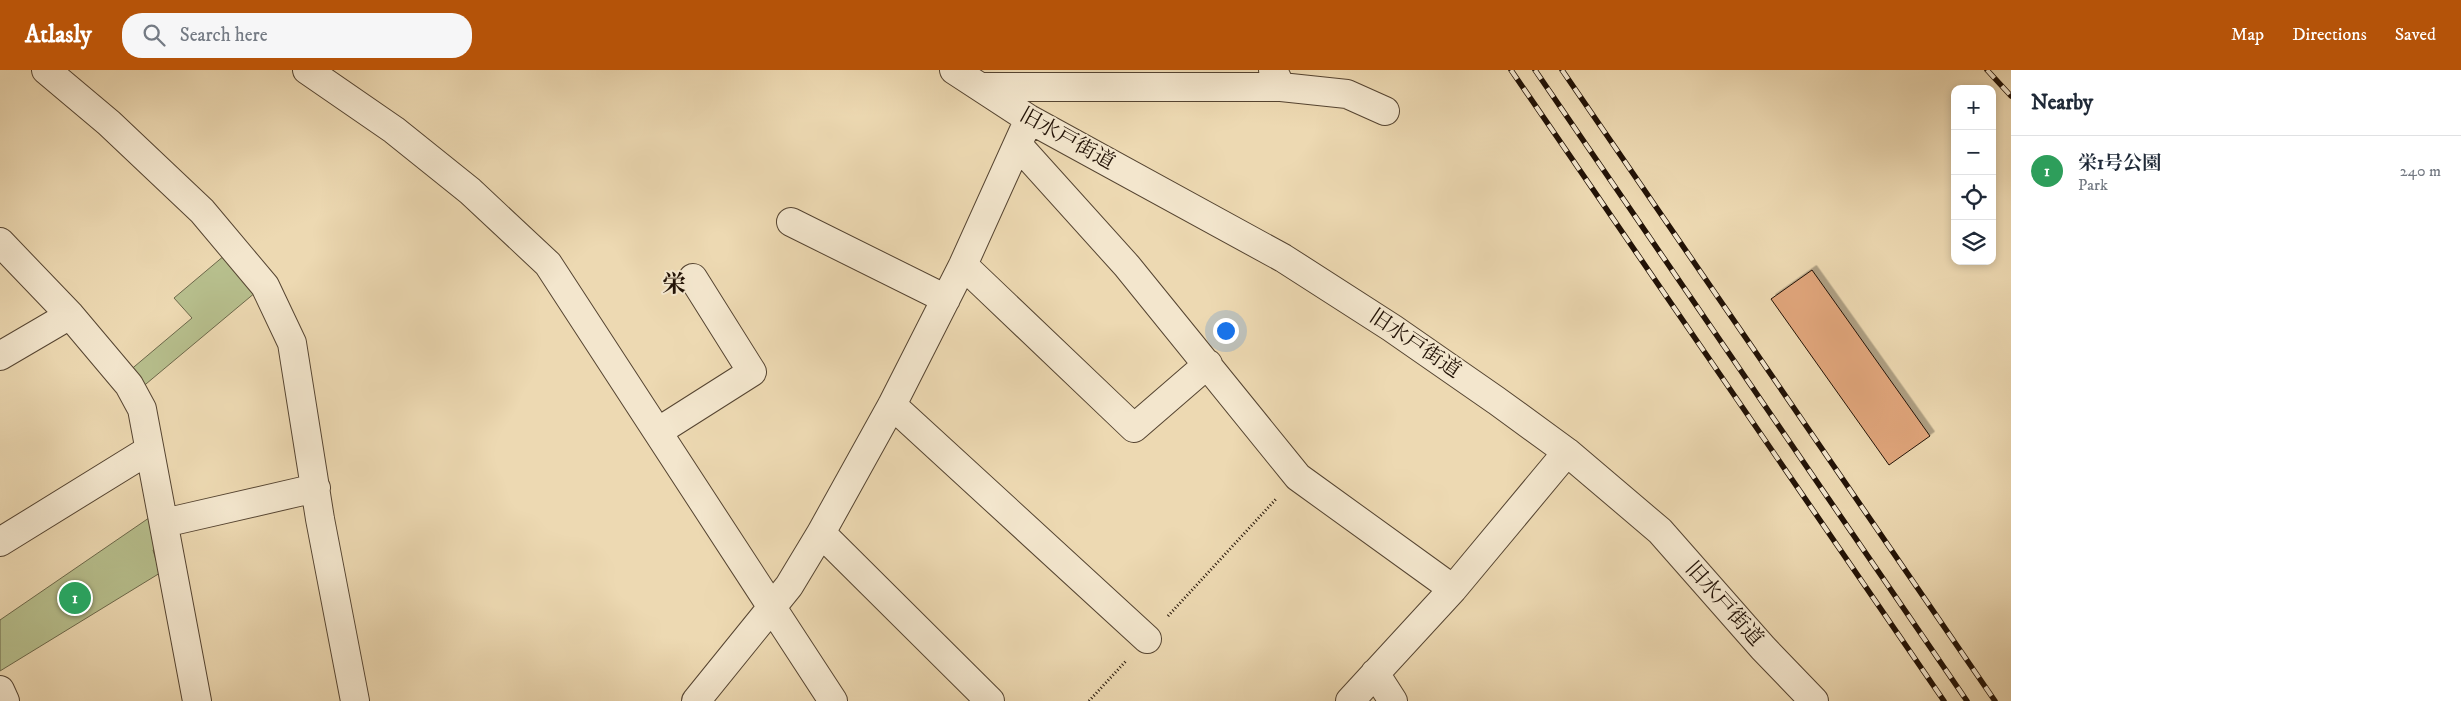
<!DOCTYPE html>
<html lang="en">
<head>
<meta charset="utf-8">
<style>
  :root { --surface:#fff; --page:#f6f6f7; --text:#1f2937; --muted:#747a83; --line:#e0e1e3; --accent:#b45309 }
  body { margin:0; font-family:"IM FELL DW Pica","Noto Serif JP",serif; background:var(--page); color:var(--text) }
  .controls { position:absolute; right:15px; top:15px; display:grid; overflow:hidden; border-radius:10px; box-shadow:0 2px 8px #0003 }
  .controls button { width:45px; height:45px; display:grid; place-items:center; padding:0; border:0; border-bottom:1px solid var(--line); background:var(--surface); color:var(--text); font:25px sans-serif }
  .you { position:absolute; left:1225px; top:260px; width:18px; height:18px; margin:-12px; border:4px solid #fff; border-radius:50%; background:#1a73e8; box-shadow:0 0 0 8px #1a73e833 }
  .badge { display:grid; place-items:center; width:32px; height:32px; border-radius:50%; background:var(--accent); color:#fff; font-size:16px; font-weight:700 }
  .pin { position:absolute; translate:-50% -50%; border:2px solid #fff; box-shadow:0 1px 5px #0006 }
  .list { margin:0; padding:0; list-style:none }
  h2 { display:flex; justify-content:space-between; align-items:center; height:65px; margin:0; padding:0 20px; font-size:21px }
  h2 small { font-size:16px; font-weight:400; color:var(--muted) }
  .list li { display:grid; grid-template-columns:32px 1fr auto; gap:15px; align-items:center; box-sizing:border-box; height:70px; padding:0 20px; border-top:1px solid var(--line) }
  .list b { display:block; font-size:19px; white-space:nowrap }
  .list p { margin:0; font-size:16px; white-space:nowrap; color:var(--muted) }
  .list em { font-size:16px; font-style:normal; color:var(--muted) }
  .icon { flex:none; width:28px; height:28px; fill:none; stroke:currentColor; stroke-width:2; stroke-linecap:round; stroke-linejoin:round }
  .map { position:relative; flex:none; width:2011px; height:631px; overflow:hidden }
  header { display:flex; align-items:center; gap:30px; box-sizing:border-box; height:70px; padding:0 25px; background:var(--accent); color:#fff }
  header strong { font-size:24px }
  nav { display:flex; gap:28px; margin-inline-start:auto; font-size:18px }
  .search { width:350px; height:45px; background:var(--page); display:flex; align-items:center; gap:12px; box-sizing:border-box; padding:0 18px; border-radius:20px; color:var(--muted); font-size:19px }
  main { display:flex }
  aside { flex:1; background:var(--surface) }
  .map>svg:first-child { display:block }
</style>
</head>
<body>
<header>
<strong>Atlasly</strong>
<div class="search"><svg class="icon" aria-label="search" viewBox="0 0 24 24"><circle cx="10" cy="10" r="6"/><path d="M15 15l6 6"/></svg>Search here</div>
<nav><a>Map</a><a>Directions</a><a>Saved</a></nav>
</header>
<main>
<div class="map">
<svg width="2011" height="631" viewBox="0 0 2011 631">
  <defs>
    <filter id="shadow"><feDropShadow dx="4.5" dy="-4.5" stdDeviation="0" flood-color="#0004"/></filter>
  </defs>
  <rect width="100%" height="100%" fill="#edd9b2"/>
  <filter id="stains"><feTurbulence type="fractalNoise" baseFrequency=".004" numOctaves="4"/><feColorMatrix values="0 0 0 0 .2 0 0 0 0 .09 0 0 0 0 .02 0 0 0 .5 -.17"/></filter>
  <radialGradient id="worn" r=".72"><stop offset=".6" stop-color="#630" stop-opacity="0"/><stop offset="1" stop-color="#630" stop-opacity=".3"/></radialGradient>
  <path fill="#b7bf8d" stroke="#6c684a" d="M225 185 256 222 134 324 122 307 192 248 174 228Z
    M162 439 168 474 153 480 160 503 0 601V550Z"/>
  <path fill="#e1a67b" stroke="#221206" filter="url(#shadow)" d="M1812 200 1930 366 1889 395 1771 229Z"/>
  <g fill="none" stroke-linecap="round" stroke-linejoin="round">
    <defs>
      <path id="minor" d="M46 0 109 53 202 141 265 216 292 273 320 449 355 631
        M307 0 394 60 470 121 548 194 833 631
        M954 0 1029 49 1283 188 1392 258 1497 331 1567 382 1660 461 1763 578 1814 631
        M981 17H1281L1273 0
        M1281 17 1347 24 1385 41
        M1018 75 1127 196 1298 407 1453 519
        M791 152 946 229
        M0 172 70 245 129 315 142 339 197 631
        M963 195 1134 358 1208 294
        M0 286 70 245
        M892 335 1147 569
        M659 361 752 302 693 208
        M164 453 316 418
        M821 463 990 631
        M0 472 149 380
        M1375 603 1393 631
        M0 620 5 631
        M696 631 789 516 821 463 892 335 963 195 1029 49
        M1350 631 1453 519 1567 382"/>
    </defs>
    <use href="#minor" stroke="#554431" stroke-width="30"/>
    <path stroke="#221206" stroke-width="3" stroke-dasharray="1 2.5" stroke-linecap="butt" d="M1168 546 1277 428
      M1089 631 1126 591"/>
    <use href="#minor" stroke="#f3e6cd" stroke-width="28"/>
    <defs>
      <path id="rail" d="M1511 0 1944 631
        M1535 0 1967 631
        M1562 0 1995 631
        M1987 0 2011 26"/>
    </defs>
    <use href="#rail" stroke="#221206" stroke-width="5.5"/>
    <use href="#rail" stroke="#f3e6cd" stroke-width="4" stroke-dasharray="11" stroke-linecap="butt"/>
  </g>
  <g text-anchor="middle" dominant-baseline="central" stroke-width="4" stroke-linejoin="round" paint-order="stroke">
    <g font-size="21" fill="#221206" stroke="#f3e6cd">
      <text transform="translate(1067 69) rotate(29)">旧水戸街道</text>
      <text transform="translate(1415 274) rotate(34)">旧水戸街道</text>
      <text transform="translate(1724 534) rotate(48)">旧水戸街道</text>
    </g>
    <g font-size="24" font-weight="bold" fill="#221206" stroke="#f3e6cd">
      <text x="674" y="215">栄</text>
    </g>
  </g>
  <rect width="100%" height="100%" filter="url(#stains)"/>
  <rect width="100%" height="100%" fill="url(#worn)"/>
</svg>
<div class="controls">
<button>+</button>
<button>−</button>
<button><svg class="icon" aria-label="locate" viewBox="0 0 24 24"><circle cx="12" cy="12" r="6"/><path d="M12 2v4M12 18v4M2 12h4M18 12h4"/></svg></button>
<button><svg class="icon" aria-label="layers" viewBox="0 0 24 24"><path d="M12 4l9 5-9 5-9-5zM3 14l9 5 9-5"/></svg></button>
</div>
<div class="you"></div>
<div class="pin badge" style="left:75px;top:528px;background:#2e9e5b">1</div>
</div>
<aside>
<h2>Nearby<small></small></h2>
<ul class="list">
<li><span class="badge" style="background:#2e9e5b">1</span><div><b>栄1号公園</b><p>Park</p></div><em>240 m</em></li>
</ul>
</aside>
</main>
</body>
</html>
